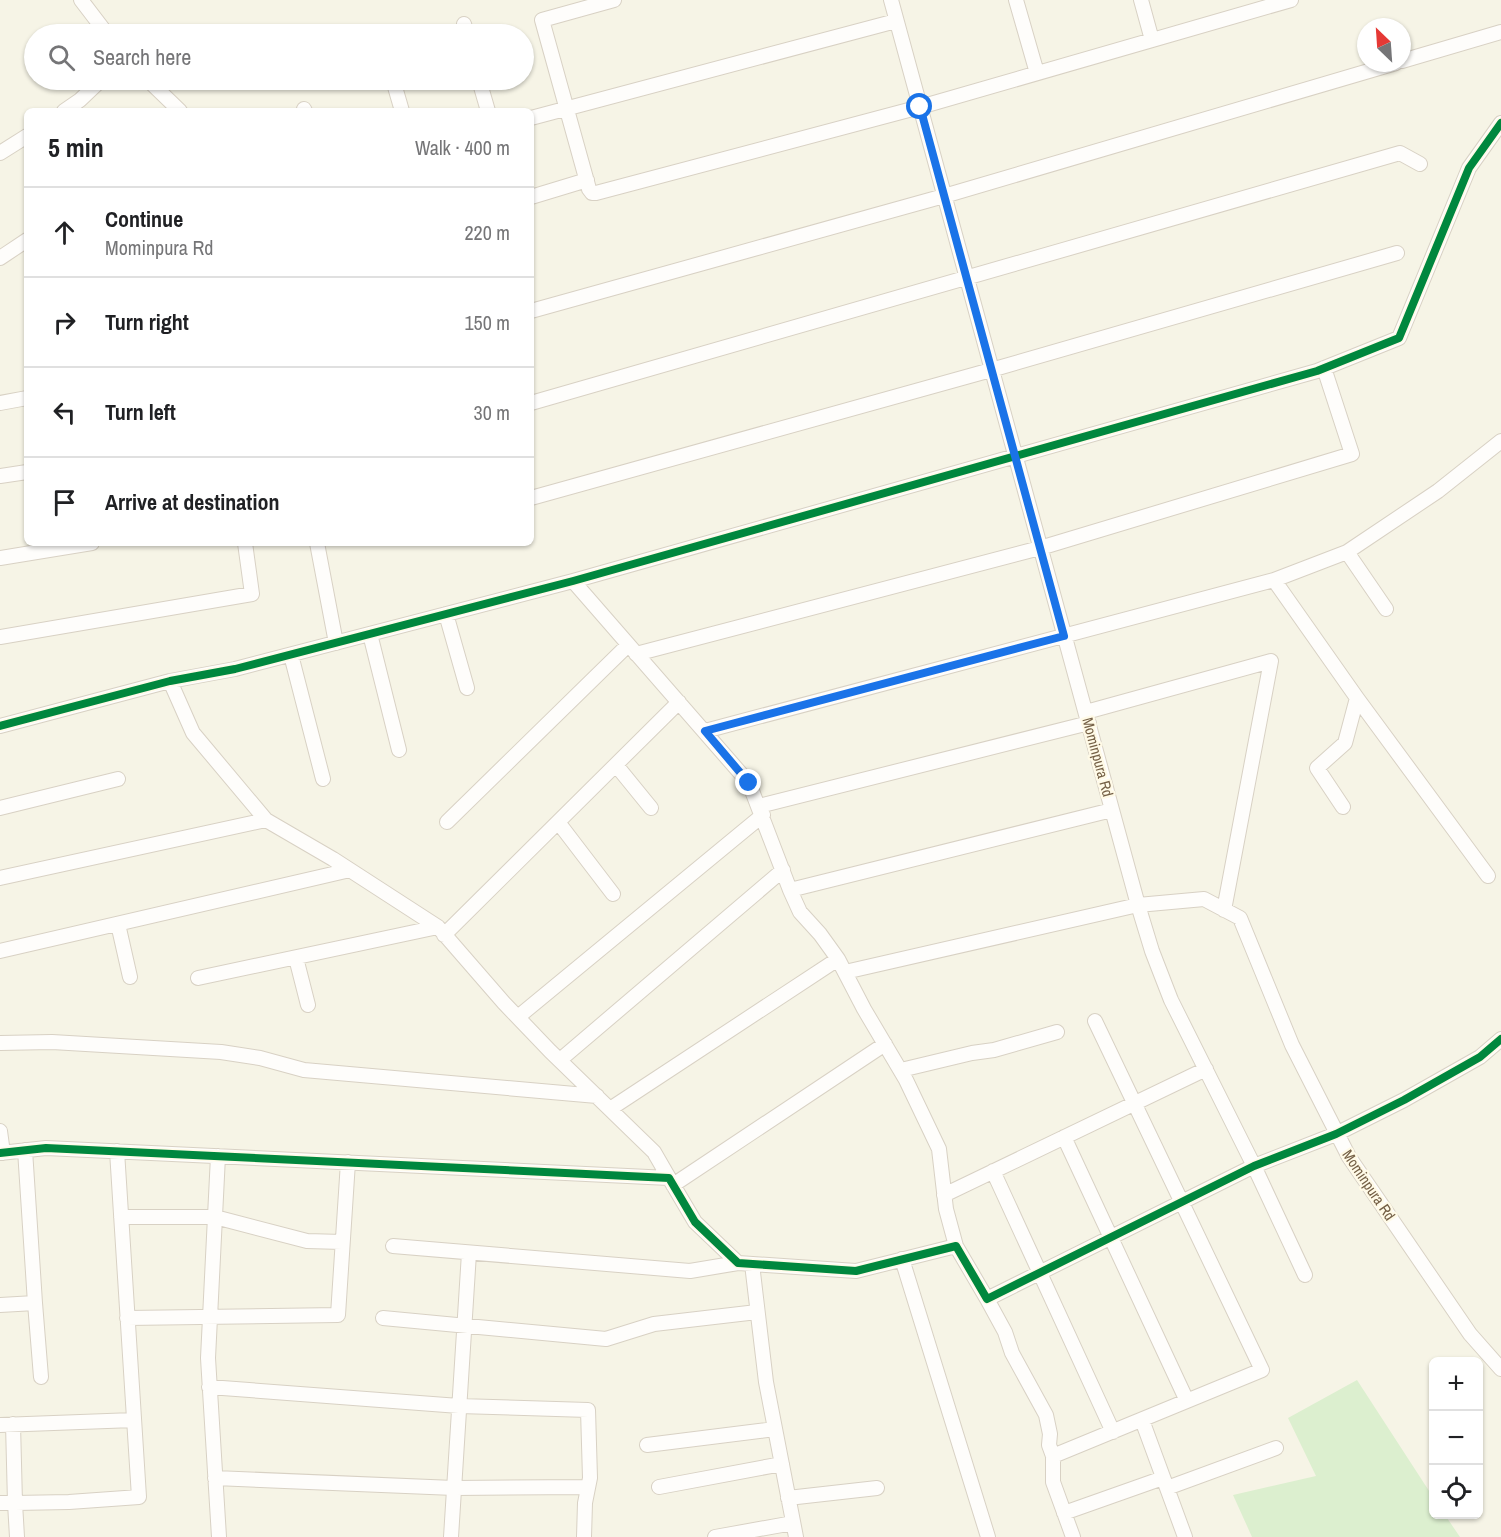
<!DOCTYPE html>
<html lang="en">
<head>
<meta charset="utf-8">
<style>
  :root { --surface:#fff; --page:#f6f6f6; --text:#202124; --muted:#757577; --line:#e0e0e0 }
  body { margin:0; font-family:"Archivo Narrow",sans-serif; background:var(--page); color:var(--text) }
  .controls { position:absolute; right:18px; bottom:18px; display:grid; overflow:hidden; border-radius:9px; box-shadow:0 2px 4px #0004 }
  .controls button { width:54px; height:54px; display:grid; place-items:center; padding:0; border:0; border-bottom:2px solid var(--line); background:var(--surface); color:var(--text); font:30px sans-serif }
  .compass { position:absolute; left:1357px; top:18px; width:54px; height:54px; border-radius:50%; background:var(--surface); box-shadow:0 2px 4px #0004; rotate:335deg }
  .stop { position:absolute; width:18px; height:18px; margin:-14px; border:4px solid #1a73e8; border-radius:50%; background:#fff }
  .stop.end { background:#1a73e8; border-color:#fff; box-shadow:0 2px 6px #0008 }
  .list { margin:0; padding:0; list-style:none }
  h2 { display:flex; justify-content:space-between; align-items:center; height:78px; margin:0; padding:0 24px; font-size:26px }
  h2 small { font-size:20px; font-weight:400; color:var(--muted) }
  .list li { display:grid; grid-template-columns:39px 1fr auto; gap:18px; align-items:center; box-sizing:border-box; height:90px; padding:0 24px; border-top:2px solid var(--line) }
  .list b { display:block; font-size:22px; white-space:nowrap }
  .list p { margin:0; font-size:20px; white-space:nowrap; color:var(--muted) }
  .list em { font-size:20px; font-style:normal; color:var(--muted) }
  .icon { flex:none; width:33px; height:33px; fill:none; stroke:currentColor; stroke-width:2; stroke-linecap:round; stroke-linejoin:round }
  .map { position:relative; flex:none; width:1501px; height:1537px; overflow:hidden }
  .search { position:absolute; background:var(--surface); box-shadow:0 2px 4px #0004; left:24px; top:24px; width:510px; height:66px; display:flex; align-items:center; gap:15px; box-sizing:border-box; padding:0 21px; border-radius:33px; color:var(--muted); font-size:22px }
  .panel { position:absolute; background:var(--surface); box-shadow:0 2px 4px #0004; left:24px; top:108px; width:510px; height:438px; border-radius:9px }
  .map>svg:first-child { display:block }
</style>
</head>
<body>
<div class="map">
<svg width="1501" height="1537" viewBox="0 0 1501 1537">
  <rect width="100%" height="100%" fill="#f6f4e6"/>
  <path fill="#dcefcf" d="M1357 1380 1433 1497 1434 1514 1445 1515 1460 1537H1252L1233 1495 1316 1476 1288 1418Z"/>
  <g fill="none" stroke-linecap="round" stroke-linejoin="round">
    <defs>
      <path id="minor" d="M81 0 107 34
        M614 0 542 20 589 189 592 193H596L920 107 1291 0
        M891 0 1138 905 1204 899 1240 918 1292 1045 1349 1157 1470 1334 1501 1369
        M1016 0 1037 73
        M1141 0 1152 40
        M464 24 467 34
        M1402 61 1501 32
        M148 80 180 111
        M393 80 402 111
        M479 80 488 111
        M304 109 305 111
        M64 111 80 100 101 80
        M531 118 896 21
        M0 153 27 136
        M531 197 587 180
        M0 258 27 240
        M531 311 944 196 1396 63
        M0 403 27 398
        M531 403 1400 153 1420 164
        M0 476 27 472
        M531 498 991 370 1397 253
        M317 543 336 643
        M1347 552 1386 609
        M0 558 92 543
        M1274 580 1357 698 1488 876
        M573 581 749 783 790 890 800 912 820 934 838 959 864 1009 906 1080 939 1149 946 1209 956 1246
        M446 614 467 688
        M370 634 399 750
        M0 637 252 594 245 543
        M636 654 1040 548 1352 454 1324 368
        M291 655 323 779
        M170 681 193 733 266 820 333 859 438 927 504 1003 550 1051 654 1152 669 1178
        M1086 712 1271 661 1224 910
        M0 726 170 681 235 669 573 581 1317 371 1399 338 1469 168 1501 123
        M705 731 1274 580 1347 552 1438 491 1501 441
        M616 765 651 808
        M759 806 1089 723
        M1343 807 1317 768 1345 743 1357 698
        M0 808 118 779
        M447 822 628 645
        M558 822 613 894
        M0 878 266 820
        M790 890 1112 810
        M118 924 130 977
        M444 935 679 702
        M0 951 350 870
        M296 958 308 1005
        M845 972 1138 905 1152 951 1171 1000 1254 1166 1305 1275
        M198 978 438 927
        M518 1017 763 815
        M0 1043 52 1042 221 1052 260 1058 304 1070 597 1096
        M560 1060 783 870
        M901 1070 972 1053 994 1050 1057 1032
        M610 1109 838 959
        M0 1131 3 1153
        M1064 1137 1187 1401
        M0 1153 46 1148 669 1178 695 1222 738 1263 856 1271 956 1246 987 1299 1254 1166 1336 1134 1404 1100 1480 1057 1501 1039
        M218 1156 208 1358 219 1537
        M993 1171 1113 1432
        M673 1185 885 1044
        M944 1195 1206 1069
        M121 1217H215L307 1241 342 1242
        M393 1246 690 1271 738 1263
        M902 1259 988 1537
        M752 1264 766 1382 796 1537
        M987 1299 1005 1332 1012 1353 1046 1415 1050 1434 1049 1445 1053 1456 1262 1370 1095 1021
        M35 1303 41 1377
        M0 1305 35 1303 25 1150
        M127 1318 338 1315 348 1162
        M383 1318 606 1339 654 1324 757 1312
        M209 1387 459 1406 588 1410 590 1478 585 1503 584 1537
        M1142 1420 1185 1537
        M13 1424 15 1503 69 1502 139 1497 117 1151
        M0 1425 134 1420
        M647 1445 775 1429
        M1053 1456V1482L1073 1537
        M215 1478 454 1488 588 1487
        M659 1487 782 1464
        M1167 1488 1276 1448
        M788 1498 877 1488
        M0 1503H15L17 1537
        M1064 1513 1163 1478
        M451 1537 469 1253
        M715 1537 793 1523"/>
    </defs>
    <use href="#minor" stroke="#d8d1c4" stroke-width="16"/>
    <use href="#minor" stroke="#fefdfb" stroke-width="14"/>
    <defs>
      <path id="cycleway" d="M0 726 170 681 235 669 573 581 1317 371 1399 338 1469 168 1501 123
        M0 1153 46 1148 669 1178 695 1222 738 1263 856 1271 956 1246 987 1299 1254 1166 1336 1134 1404 1100 1480 1057 1501 1039"/>
    </defs>
    <use href="#cycleway" stroke="#fffae7" stroke-width="11"/>
    <use href="#cycleway" stroke="#00873e" stroke-width="8"/>
  </g>
  <g fill="none" stroke-linecap="round" stroke-linejoin="round">
    <path stroke="#1a73e8" stroke-width="8" d="M749 783 705 731 1064 636 920 107"/>
  </g>
  <g text-anchor="middle" dominant-baseline="central" stroke-width="4.5" stroke-linejoin="round" paint-order="stroke">
    <g font-size="15" fill="#756046" stroke="#fffae7">
      <text transform="translate(1098 757) rotate(75)">Mominpura Rd</text>
      <text transform="translate(1369 1185) rotate(56)">Mominpura Rd</text>
    </g>
  </g>
</svg>
<div class="controls">
<button>+</button>
<button>−</button>
<button><svg class="icon" aria-label="locate" viewBox="0 0 24 24"><circle cx="12" cy="12" r="6"/><path d="M12 2v4M12 18v4M2 12h4M18 12h4"/></svg></button>
</div>
<svg class="compass" viewBox="-18 -18 36 36"><path d="M0-13l5 13h-10z" fill="#e53935"/><path d="M0 13l5-13h-10z" fill="#757577"/></svg>
<div class="stop" style="left:920px;top:107px"></div>
<div class="stop end" style="left:749px;top:783px"></div>
<div class="search"><svg class="icon" aria-label="search" viewBox="0 0 24 24"><circle cx="10" cy="10" r="6"/><path d="M15 15l6 6"/></svg>Search here</div>
<section class="panel">
<h2>5 min<small>Walk · 400 m</small></h2>
<ul class="list">
<li><svg class="icon" aria-label="ahead" viewBox="0 0 24 24"><path d="M12 20V5M6 11l6-6 6 6"/></svg><div><b>Continue</b><p>Mominpura Rd</p></div><em>220 m</em></li>
<li><svg class="icon" aria-label="right" viewBox="0 0 24 24"><path d="M7 20v-9h11M14 6l5 5-5 5"/></svg><div><b>Turn right</b></div><em>150 m</em></li>
<li><svg class="icon" aria-label="left" viewBox="0 0 24 24"><path d="M17 20v-9H6M10 6l-5 5 5 5"/></svg><div><b>Turn left</b></div><em>30 m</em></li>
<li><svg class="icon" aria-label="arrive" viewBox="0 0 24 24"><path d="M6 21V4h12l-3 4 3 4H6"/></svg><div><b>Arrive at destination</b></div></li>
</ul>
</section>
</div>
</body>
</html>
